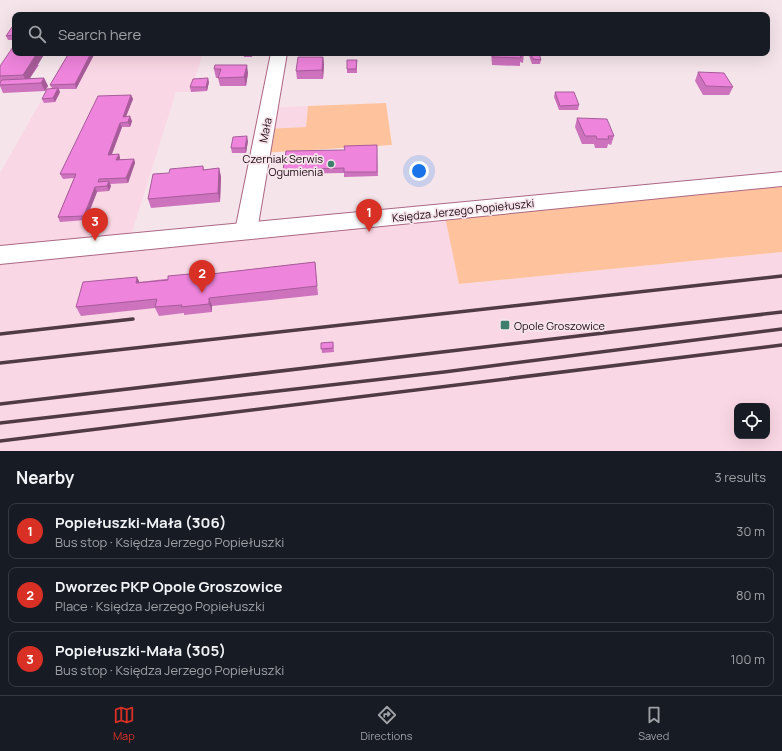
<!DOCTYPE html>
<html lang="en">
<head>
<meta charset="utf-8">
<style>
  :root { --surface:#171b24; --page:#20242c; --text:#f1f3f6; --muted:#9ea1a6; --line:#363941; --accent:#d93025 }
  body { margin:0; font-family:Manrope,sans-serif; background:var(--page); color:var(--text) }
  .controls { position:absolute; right:12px; bottom:12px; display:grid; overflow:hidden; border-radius:8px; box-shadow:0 4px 16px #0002 }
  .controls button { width:36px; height:36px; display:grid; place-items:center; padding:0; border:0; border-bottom:1px solid var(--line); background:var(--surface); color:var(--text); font:20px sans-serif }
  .you { position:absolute; left:419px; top:171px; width:14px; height:14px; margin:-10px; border:3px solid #fff; border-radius:50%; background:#1a73e8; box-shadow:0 0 0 6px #1a73e833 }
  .badge { display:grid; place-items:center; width:26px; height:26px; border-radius:50%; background:var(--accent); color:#fff; font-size:13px; font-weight:700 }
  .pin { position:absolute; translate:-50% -33px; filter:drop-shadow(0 1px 2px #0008) }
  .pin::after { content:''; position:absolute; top:21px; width:14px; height:12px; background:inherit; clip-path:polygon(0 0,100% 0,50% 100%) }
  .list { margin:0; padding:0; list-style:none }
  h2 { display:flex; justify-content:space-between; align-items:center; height:52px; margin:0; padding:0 16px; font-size:17px }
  h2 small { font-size:13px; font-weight:400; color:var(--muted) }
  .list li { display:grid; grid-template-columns:26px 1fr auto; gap:12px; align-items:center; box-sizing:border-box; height:56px; margin:0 8px 8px; padding:0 8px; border:1px solid var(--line); border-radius:8px }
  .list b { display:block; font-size:15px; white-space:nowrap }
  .list p { margin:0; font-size:13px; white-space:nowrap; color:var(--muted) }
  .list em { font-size:13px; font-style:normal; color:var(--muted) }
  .icon { flex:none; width:22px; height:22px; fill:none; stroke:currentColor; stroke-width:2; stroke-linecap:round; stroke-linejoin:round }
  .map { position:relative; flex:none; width:782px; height:451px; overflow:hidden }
  .search { position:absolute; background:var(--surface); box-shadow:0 4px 16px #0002; left:12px; right:12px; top:12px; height:44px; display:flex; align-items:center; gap:10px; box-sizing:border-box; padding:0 14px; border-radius:8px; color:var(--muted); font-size:15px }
  .sheet { height:244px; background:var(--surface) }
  nav { display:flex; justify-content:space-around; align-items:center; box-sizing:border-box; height:56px; border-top:1px solid var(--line); background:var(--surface); font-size:11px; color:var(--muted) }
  nav a { display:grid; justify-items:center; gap:2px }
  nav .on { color:var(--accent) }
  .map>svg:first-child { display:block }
</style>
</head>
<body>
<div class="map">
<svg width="782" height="451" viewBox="0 0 782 451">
  <rect width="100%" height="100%" fill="#f5e5eb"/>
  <path fill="#fad7e4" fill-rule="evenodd" d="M68 53H203L191 92H176L129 242 444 212 460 284 782 252V451H0V173ZM737 406H767V436H737Z
    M308 106 306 127 265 129 269 108Z"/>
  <path fill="#fec39d" d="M386 103 392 145 261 153 265 129 306 127 308 106Z
    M782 179V252L459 284 444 212Z"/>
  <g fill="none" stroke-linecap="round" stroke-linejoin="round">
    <defs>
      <path id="minor" d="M271 53H287L257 231 254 237 246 239 238 237 235 231Z"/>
      <path id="major" d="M782 172V186L0 264V246Z"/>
    </defs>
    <use href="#minor" stroke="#ac6784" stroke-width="2"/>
    <use href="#major" stroke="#ac6784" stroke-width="2"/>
    <use href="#minor" fill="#fff" fill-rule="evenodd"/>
    <use href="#major" fill="#fff" fill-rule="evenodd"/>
    <path stroke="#503a44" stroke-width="3.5" d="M0 334 133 319
      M0 363 782 276
      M0 404 782 312
      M0 423 444 372 782 329
      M0 441 782 345"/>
  </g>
  <path fill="#cd72bd" d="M15 27V40H8L6 36Z
    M69 53H95L76 89H59L60 92 55 102 44 103 42 99 52 88 50 85Z
    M243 53H253L252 57H244Z
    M491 53H524L523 63 520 62V66L492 65Z
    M528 53H539L541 60 540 64H532Z
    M323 57 324 65 323 79H297L296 71Z
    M347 60H357V73H347Z
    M39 65 30 78H44L48 86 45 91 3 93 0 86V66Z
    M215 65 248 73 246 86H220L218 78H216L214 69Z
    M698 72 733 87 729 95H703L695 81Z
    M209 82 207 91 191 92 190 87Z
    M555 92 579 105 578 110H559L554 97Z
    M131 95 133 99 126 117 132 121 130 127H122L112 154H119L120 158V159H134L135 163 128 183 110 184 111 186 109 191 97 192 86 220 60 222 58 217 74 178 63 179 60 174Z
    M577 118 614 136 611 145 608 144 607 148H595L594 144H582L575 127Z
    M248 141 246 153H232L231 148Z
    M377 145 378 176 344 177V173L284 174 283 170 345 150Z
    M203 166 204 170 219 168 221 177 220 202 151 208 148 199 169 173Z
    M315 262 318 295 212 306V312L184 315V313L159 316 155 308 81 316 76 307 139 282Z
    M333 342 334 352 322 353 321 343Z"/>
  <path fill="#a75c9a" d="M37 53H45L27 83 23 75Z
    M91 53H95L76 89 75 84Z
    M323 57 324 65 323 79 322 70Z
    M247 65 248 73 246 86 244 77Z
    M44 78 48 86 45 91 41 83Z
    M208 78 209 82 207 91 206 87Z
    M58 88 60 92 55 102 53 98Z
    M131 95 133 99 124 121 123 117Z
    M130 116 132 121 130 127 128 122Z
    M120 123 122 127 110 159 108 155Z
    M247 136 248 141 246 153 245 148Z
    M119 154 120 158 118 164 116 160Z
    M134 159 135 163 128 183 126 178Z
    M219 168 221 177 220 202 218 193Z
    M109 181 111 186 109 191 107 186Z
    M95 187 97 192 86 220 84 216Z
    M137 277 141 285 136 283Z
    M209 298 212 306V312L209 304Z"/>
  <path fill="#ee84dc" stroke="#a75c9a" d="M12 27H15V35L6 36Z
    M15 44V53H37L23 75 0 76V66Z
    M69 53H91L75 84 50 85Z
    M493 53H524V54H520L521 58 493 57Z
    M530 53H539L541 60 533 59Z
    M298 57H323L322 70 296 71Z
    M347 60H357L356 69H347Z
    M215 65H247L244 77 218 78 221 69H214Z
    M698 72 724 73 733 87 706 86Z
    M44 78 41 83 0 85V83L2 80Z
    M208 78 206 87H190L193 79Z
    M58 88 53 98 42 99 47 89Z
    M555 92H574L579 105 560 106Z
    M131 95 123 117 130 116 128 122 120 123 108 155 119 154 116 160 134 159 126 178 99 179 98 182 109 181 107 186 95 187 84 216 58 217 76 174H60L98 96Z
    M577 118 607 119 614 136H608L609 139H597L596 136H585Z
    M247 136 245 148H231L233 137Z
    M377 145V172H344V168L283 170 286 151 345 150 344 146Z
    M203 166V170L219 168 218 193 148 199 153 174 169 173 170 169Z
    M315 262 317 286 209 298V304L181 307 182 305 155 307 157 299 76 307 83 282 137 277 136 283 168 280V276L211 272V274Z
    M333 342V348L321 349V343Z"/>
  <g fill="#3e7e6d" stroke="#f5e5eb" stroke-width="1.5">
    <circle cx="331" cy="164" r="4"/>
    <rect x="500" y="320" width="10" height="10" rx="2"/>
  </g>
  <g text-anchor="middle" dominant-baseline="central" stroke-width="3.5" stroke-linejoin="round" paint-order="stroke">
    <g font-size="11" fill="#1d0510" stroke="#f5e5eb">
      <text transform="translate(265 130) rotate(-79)">Mała</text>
      <text transform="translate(463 210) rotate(-6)">Księdza Jerzego Popiełuszki</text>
    </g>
    <g font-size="11" fill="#1d0510" stroke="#f5e5eb" text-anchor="end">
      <text x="323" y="158">Czerniak Serwis<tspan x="323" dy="13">Ogumienia</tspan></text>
      <text x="514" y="325" text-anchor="start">Opole Groszowice</text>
    </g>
  </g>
</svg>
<div class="controls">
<button><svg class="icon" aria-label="locate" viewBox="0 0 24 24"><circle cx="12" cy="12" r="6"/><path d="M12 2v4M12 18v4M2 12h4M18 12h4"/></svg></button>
</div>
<div class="you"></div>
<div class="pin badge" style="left:369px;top:232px">1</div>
<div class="pin badge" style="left:202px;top:293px">2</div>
<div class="pin badge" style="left:95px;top:241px">3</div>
<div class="search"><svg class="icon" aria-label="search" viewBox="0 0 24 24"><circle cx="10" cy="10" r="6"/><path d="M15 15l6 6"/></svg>Search here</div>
</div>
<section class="sheet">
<h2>Nearby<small>3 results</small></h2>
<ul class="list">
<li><span class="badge">1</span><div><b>Popiełuszki-Mała (306)</b><p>Bus stop · Księdza Jerzego Popiełuszki</p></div><em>30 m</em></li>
<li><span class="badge">2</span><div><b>Dworzec PKP Opole Groszowice</b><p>Place · Księdza Jerzego Popiełuszki</p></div><em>80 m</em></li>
<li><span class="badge">3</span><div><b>Popiełuszki-Mała (305)</b><p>Bus stop · Księdza Jerzego Popiełuszki</p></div><em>100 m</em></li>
</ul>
</section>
<nav>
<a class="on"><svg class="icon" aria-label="map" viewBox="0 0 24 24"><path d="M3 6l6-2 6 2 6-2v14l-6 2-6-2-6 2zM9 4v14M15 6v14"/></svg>Map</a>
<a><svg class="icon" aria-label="directions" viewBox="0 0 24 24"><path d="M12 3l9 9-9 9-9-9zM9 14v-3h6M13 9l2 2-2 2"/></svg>Directions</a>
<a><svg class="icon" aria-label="saved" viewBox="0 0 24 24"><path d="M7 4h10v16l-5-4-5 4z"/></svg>Saved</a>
</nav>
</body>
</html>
